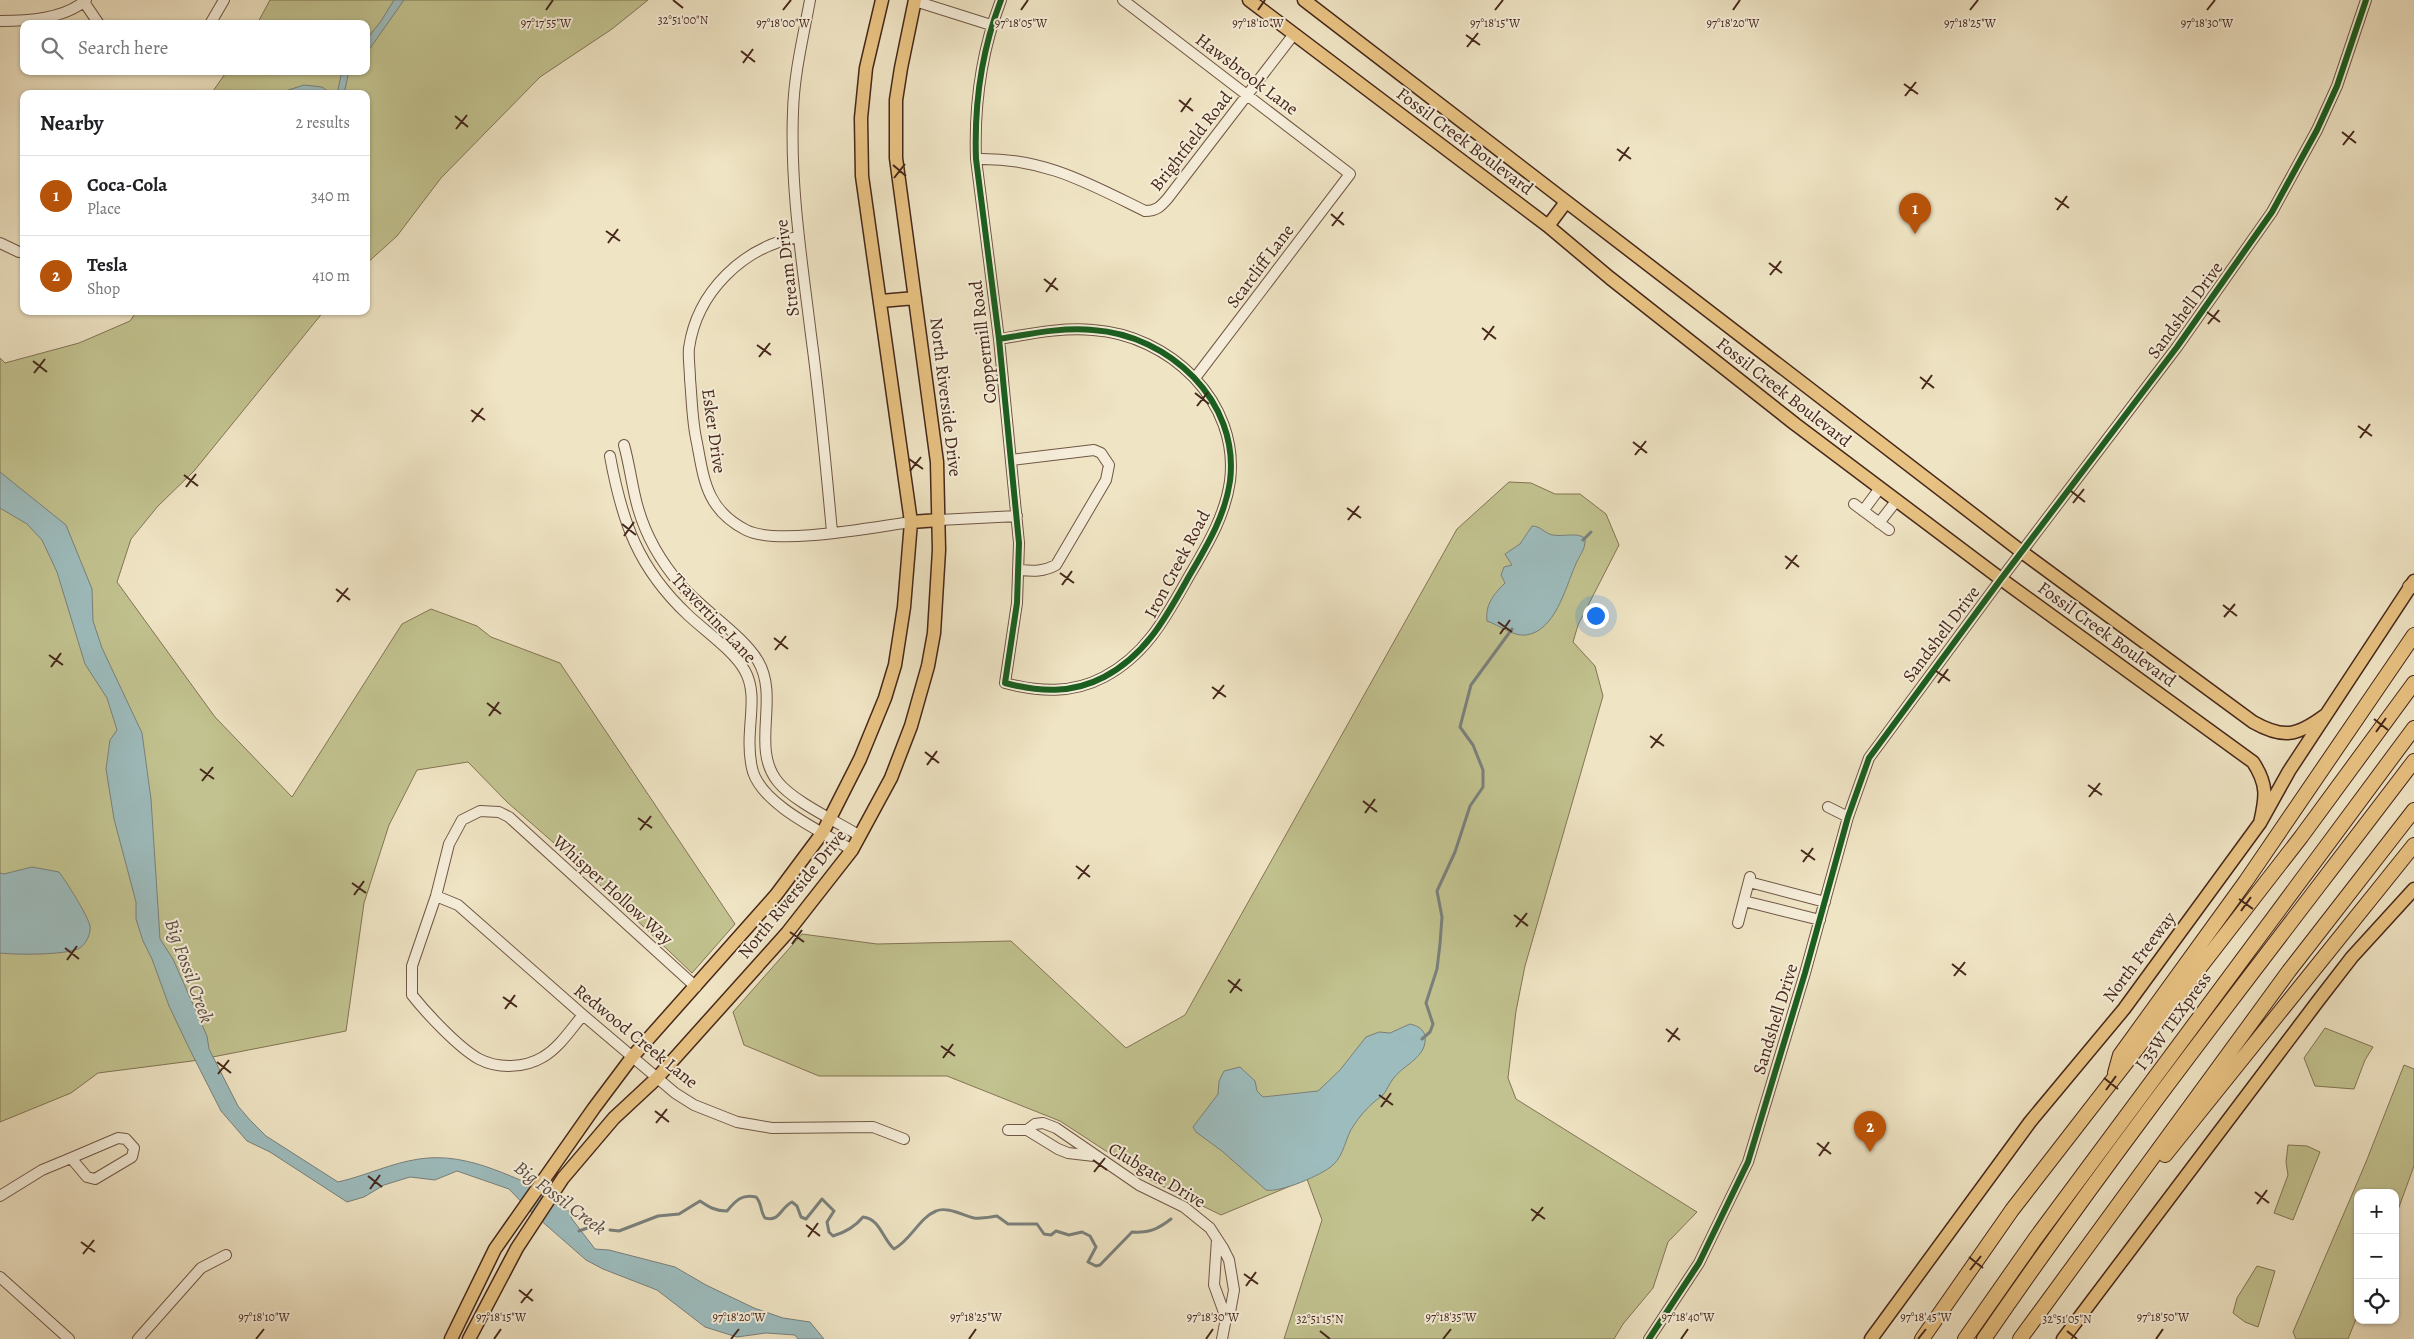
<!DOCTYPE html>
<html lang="en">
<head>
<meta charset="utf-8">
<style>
  :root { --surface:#fff; --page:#f2f2f2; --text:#202124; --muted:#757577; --line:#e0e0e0; --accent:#b45309 }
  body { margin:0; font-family:Alegreya,serif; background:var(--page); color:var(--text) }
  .controls { position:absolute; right:15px; bottom:15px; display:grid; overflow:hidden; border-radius:10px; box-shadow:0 1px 4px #0004 }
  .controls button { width:45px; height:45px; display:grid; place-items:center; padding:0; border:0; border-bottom:1px solid var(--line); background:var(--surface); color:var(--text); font:25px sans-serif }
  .you { position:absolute; left:1595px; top:615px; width:18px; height:18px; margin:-12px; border:4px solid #fff; border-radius:50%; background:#1a73e8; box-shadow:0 0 0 8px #1a73e833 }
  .badge { display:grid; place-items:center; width:32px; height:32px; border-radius:50%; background:var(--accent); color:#fff; font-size:16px; font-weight:700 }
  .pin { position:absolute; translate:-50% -41px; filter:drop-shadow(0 1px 2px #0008) }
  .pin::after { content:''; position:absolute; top:26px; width:18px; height:15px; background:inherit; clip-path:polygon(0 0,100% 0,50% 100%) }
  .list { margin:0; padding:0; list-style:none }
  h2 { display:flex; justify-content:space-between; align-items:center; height:65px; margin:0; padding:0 20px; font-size:21px }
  h2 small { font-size:16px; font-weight:400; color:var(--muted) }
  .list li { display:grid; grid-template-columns:32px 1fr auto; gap:15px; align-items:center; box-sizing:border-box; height:80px; padding:0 20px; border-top:1px solid var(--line) }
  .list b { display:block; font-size:19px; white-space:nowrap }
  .list p { margin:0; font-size:16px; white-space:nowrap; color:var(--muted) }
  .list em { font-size:16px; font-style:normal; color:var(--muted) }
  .icon { flex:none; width:28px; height:28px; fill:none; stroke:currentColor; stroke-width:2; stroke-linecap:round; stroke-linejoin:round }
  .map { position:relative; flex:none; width:2414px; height:1339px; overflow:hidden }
  .search { position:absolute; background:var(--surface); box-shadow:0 1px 4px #0004; left:20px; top:20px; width:350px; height:55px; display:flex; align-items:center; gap:12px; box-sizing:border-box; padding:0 18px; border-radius:10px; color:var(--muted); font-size:19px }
  .panel { position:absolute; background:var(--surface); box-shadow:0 1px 4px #0004; left:20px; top:90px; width:350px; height:225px; border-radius:10px }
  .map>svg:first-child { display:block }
</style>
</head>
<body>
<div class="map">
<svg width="2414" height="1339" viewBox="0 0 2414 1339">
  <rect width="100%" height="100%" fill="#efe4c4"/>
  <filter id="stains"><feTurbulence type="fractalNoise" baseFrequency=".004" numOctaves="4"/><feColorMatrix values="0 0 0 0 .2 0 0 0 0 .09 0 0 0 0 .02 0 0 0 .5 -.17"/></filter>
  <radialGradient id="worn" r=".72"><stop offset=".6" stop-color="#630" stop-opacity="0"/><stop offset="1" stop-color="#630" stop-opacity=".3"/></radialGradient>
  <path fill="#c1c28f" stroke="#847455" d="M270 0H648L612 29 540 77 441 178 397 236 366 264V94H211L227 71H366V24H257Z
    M137 311H324L194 471 158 506 131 539 117 582 215 717 292 797 402 624 431 609 477 626 491 637 560 663 735 924 692 973 578 864 507 802 468 762 417 770 389 825 364 903 346 1031 192 1061 98 1073 71 1093 0 1122V358L5 363 79 343 130 321Z
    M1509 482 1531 483 1555 494H1580L1606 514 1619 545 1578 625 1573 642 1595 666 1603 696 1525 966 1516 1011 1508 1078 1516 1099 1697 1212 1668 1242 1653 1288 1623 1324 1614 1339H1284L1322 1220 1307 1179 1221 1215 1152 1181 1060 1121 947 1076H819L744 1045 733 1012 802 934 877 944 1011 941 1126 1048 1185 1015 1457 529Z
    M2325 1028 2373 1047 2365 1060 2354 1089 2315 1086 2304 1058Z
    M2404 1065 2414 1069V1166L2395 1218V1193H2358V1314L2348 1339H2296L2293 1332 2366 1162Z
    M2288 1145 2307 1146 2320 1152 2293 1220 2274 1213 2288 1175 2286 1162Z
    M2257 1266 2275 1271 2258 1327 2245 1322 2233 1313 2237 1298Z"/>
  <path fill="#9dbcbd" stroke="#7a807c" d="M394 0H404L366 54V40L381 21Z
    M342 71H349L344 94H337Z
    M304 85 322 87 332 94H276Z
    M0 472 66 525 92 589 93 621 102 648 142 733 151 799 160 939 173 959 207 1036 209 1049 238 1106 249 1119 266 1136 338 1182C365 1176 391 1163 419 1159 471 1151 516 1181 562 1197L572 1219 595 1249 609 1250 675 1267 706 1285 754 1308 783 1318 810 1322 824 1339H798L795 1335 766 1333 737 1337 705 1327 657 1290 603 1269 586 1260 530 1211 509 1189 457 1171 435 1180 410 1177 384 1185 364 1197 347 1202 270 1152 247 1141 221 1111 189 1048 169 1006 152 959 143 941 136 919V902L114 819 106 769 110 740 117 730 107 698 85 664 57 572 42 540 27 524 0 508Z
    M1532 526C1541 526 1545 534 1553 535 1564 537 1575 532 1585 538 1586 550 1579 555 1575 566 1565 589 1555 631 1526 635 1514 637 1499 625 1487 621 1485 604 1494 594 1505 583L1501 575 1504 567 1512 565 1505 554 1520 544Z
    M32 867 59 872C66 881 88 916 90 926 91 934 86 945 78 949 63 955 17 955 0 953V873L4 874Z
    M1410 1024C1419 1026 1427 1031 1425 1042 1423 1059 1402 1066 1393 1079 1389 1084 1387 1090 1383 1095 1380 1098 1377 1099 1374 1102 1367 1108 1359 1117 1354 1125 1345 1137 1345 1154 1333 1165 1322 1175 1280 1193 1266 1190L1222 1151 1196 1132 1193 1127 1218 1094 1219 1081 1224 1071 1240 1067 1255 1081 1257 1091 1263 1097 1318 1091 1340 1070 1366 1037 1379 1032 1390 1033Z"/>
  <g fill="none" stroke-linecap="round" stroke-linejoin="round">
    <path stroke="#7a807c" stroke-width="3" d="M1583 540 1591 532
      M1422 1039 1430 1032 1433 1024 1426 1003 1437 969 1440 944 1442 917 1437 891 1455 852 1470 806 1483 787V770L1473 745 1460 727 1471 685 1512 629
      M610 1230 619 1231 658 1216 679 1214 700 1201C709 1207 715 1211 727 1211 736 1200 742 1194 756 1197 762 1203 760 1211 765 1218 780 1222 780 1208 792 1202L797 1206 801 1217 806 1219 822 1199 834 1211 827 1222 829 1232 833 1236C846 1232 855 1227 863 1217 880 1219 882 1238 894 1249 911 1240 919 1218 936 1211 947 1206 964 1216 974 1218 982 1219 990 1217 997 1216L1008 1224H1037L1044 1234 1051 1235 1056 1231 1069 1235 1082 1232 1090 1236 1096 1247 1088 1262 1096 1266 1100 1265 1132 1232C1150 1233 1158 1229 1171 1219
      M579 1231 590 1227 600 1229"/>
    <defs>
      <path id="minor" d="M810 0C803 38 794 74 793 112 790 187 802 261 811 335 820 401 826 466 832 532
        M1123 0 1350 174 1195 378
        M915 1 991 25
        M84 2 99 24
        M0 21C28 21 64 19 86 0
        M210 24 224 0
        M976 159C1043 157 1088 183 1145 211 1157 211 1161 206 1168 198L1294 34
        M798 237C743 247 697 292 689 348 688 358 690 369 690 379 692 400 692 422 697 443 704 481 707 510 746 530 777 546 874 527 911 522
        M0 243 19 252
        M999 339C1030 334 1062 327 1093 330 1169 335 1240 401 1230 481 1225 517 1206 547 1188 578 1166 617 1146 655 1104 677 1072 694 1039 692 1005 683L1017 603 1019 543 999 339 976 159C974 104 981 52 1001 0
        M624 445C630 466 632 488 638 508 646 536 662 563 680 584 701 609 743 635 758 661 780 698 750 748 778 782 794 802 838 822 860 836
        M610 456C622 522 638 568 688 615 705 631 734 651 745 671 755 689 751 710 750 730 749 744 749 758 753 772 764 806 823 832 852 850
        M1011 460 1094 450 1101 453 1109 465 1106 480 1056 565C1043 572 1033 571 1019 570
        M1854 504 1889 530
        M1863 511 1880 488
        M939 520 1017 516
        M1879 523 1897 500
        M1828 807 1848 817
        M1749 882 1825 902
        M436 896 458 905 583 1015 675 1093 694 1105 737 1122 772 1128 873 1127 904 1139
        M1744 901 1820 920
        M1738 923 1750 877
        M583 1015C571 1029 559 1048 543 1057 525 1068 498 1069 479 1059 459 1048 427 1014 412 995V966L436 896 449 844 462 820 480 811 499 812 509 817 696 987
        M1008 1130H1027L1035 1124 1043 1123 1056 1128 1139 1185 1184 1207 1210 1228 1223 1248 1229 1260 1234 1290 1230 1312 1226 1318 1222 1339
        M1027 1130 1058 1149 1068 1153 1094 1156
        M118 1138 126 1139 134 1148 132 1157 95 1179 87 1177 71 1158Z
        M0 1196 42 1170 71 1158
        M1217 1239 1214 1285 1226 1318
        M0 1277 69 1339
        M138 1339 201 1268 226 1255
        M1649 1339 1699 1263 1748 1162 1805 973 1848 817 1869 758 2001 579 2177 347 2272 212 2317 130 2337 86 2366 0"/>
      <path id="major" d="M1249 0 1548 226 1610 278 1795 424 2001 579 2253 762C2268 785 2266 797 2260 823
        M1304 0 2022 552 2253 722C2283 739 2297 736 2324 716
        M1548 226 1566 202
        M881 301 915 298
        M911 522 939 520
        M451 1339 495 1249 594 1108 633 1056 776 895 823 832 860 759 885 698 895 665 904 607 911 522 862 176 861 118 866 68 882 0
        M469 1339 517 1248 563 1178 614 1118 657 1078 787 933 852 850 891 778 911 726 928 666 934 633 939 550 937 462 896 158V100L901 68 915 0
        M1871 1339 2030 1122 2124 1009 2260 823 2289 771 2414 581
        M2063 1339 2318 1001 2352 957 2414 889"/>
      <path id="highway" d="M2410 587 2414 584
        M2115 1073 2120 1055 2246 881 2414 635
        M2165 1155 2414 845
        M1922 1339 2012 1210 2301 837 2414 683
        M1965 1339 2035 1239 2414 728
        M1984 1339C2120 1141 2269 952 2414 761
        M2020 1339 2289 971 2414 810"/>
    </defs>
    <use href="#minor" stroke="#705645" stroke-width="12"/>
    <use href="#major" stroke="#46271b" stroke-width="15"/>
    <use href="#highway" stroke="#46271b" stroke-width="16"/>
    <use href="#minor" stroke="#f5edd9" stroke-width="10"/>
    <use href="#major" stroke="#e8c282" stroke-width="12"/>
    <use href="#highway" stroke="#e8c282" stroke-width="14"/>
    <defs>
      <path id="cycleway" d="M999 339C1030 334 1062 327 1093 330 1169 335 1240 401 1230 481 1225 517 1206 547 1188 578 1166 617 1146 655 1104 677 1072 694 1039 692 1005 683L1017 603 1019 543 999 339 976 159C974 104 981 52 1001 0
        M1649 1339 1699 1263 1748 1162 1805 973 1848 817 1869 758 2001 579 2177 347 2272 212 2317 130 2337 86 2366 0"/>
    </defs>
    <use href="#cycleway" stroke="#f5edd9" stroke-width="9"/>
    <use href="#cycleway" stroke="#1b5e20" stroke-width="6"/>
  </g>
  <path fill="none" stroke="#46271b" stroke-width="2" d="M673 0 683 8M546 10 553 0M783 10 791 0M1021 10 1028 0M1258 10 1265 0M1495 10 1503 0M1733 10 1740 0M1970 10 1978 0M2207 10 2215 0M1466 35 1480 45M1467 47 1478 33M741 51 755 62M743 63 753 49M1904 84 1918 94M1905 96 1916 82M1179 100 1193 111M1181 112 1191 98M455 116 468 127M456 129 467 115M2342 132 2356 143M2343 145 2354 131M1617 149 1631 159M1619 161 1629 147M893 165 906 176M894 178 905 164M2055 198 2069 208M2057 210 2067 196M1331 214 1344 225M1332 226 1343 212M606 231 620 241M608 243 618 229M1769 263 1782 273M1770 275 1781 261M1044 279 1058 290M1046 292 1056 278M2207 312 2220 322M2208 324 2219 310M1482 328 1496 339M1484 340 1494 326M757 345 771 355M759 357 770 343M33 361 47 372M34 373 45 359M1920 377 1934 388M1922 389 1932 375M1195 393 1209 404M1197 406 1208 392M471 410 485 420M472 422 483 408M2358 426 2372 436M2360 438 2370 424M1633 442 1647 453M1635 455 1646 441M909 459 923 469M910 471 921 457M184 475 198 486M186 487 196 474M2071 491 2085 502M2073 503 2084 489M1347 508 1361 518M1348 520 1359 506M622 524 636 535M624 536 634 522M1785 556 1799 567M1786 569 1797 555M1060 573 1074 583M1062 585 1072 571M336 589 350 600M337 602 348 588M2223 605 2237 616M2224 617 2235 604M1498 622 1512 632M1500 634 1510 620M774 638 788 649M775 650 786 636M49 655 63 665M51 667 61 653M1936 671 1950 681M1938 683 1948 669M1212 687 1226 697M1213 699 1224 685M487 703 501 714M489 716 499 702M2374 719 2388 730M2376 732 2386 718M1650 736 1664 746M1651 748 1662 734M925 752 939 763M927 765 937 751M200 769 214 779M202 781 213 767M2088 785 2102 795M2089 797 2100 783M1363 801 1377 812M1365 813 1375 799M638 818 652 828M640 830 651 816M1801 850 1815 860M1803 862 1813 848M1076 866 1090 877M1078 879 1089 865M352 883 366 893M354 895 364 881M2239 899 2253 909M2241 911 2251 897M1514 915 1528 926M1516 927 1527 913M790 932 804 942M792 944 802 930M65 948 79 959M67 960 77 946M1952 964 1966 975M1954 976 1965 962M1228 980 1242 991M1230 993 1240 979M503 997 517 1007M505 1009 515 995M1666 1029 1680 1040M1668 1042 1678 1028M941 1046 955 1056M943 1058 953 1044M217 1062 231 1073M218 1074 229 1060M2104 1078 2118 1089M2106 1090 2116 1076M1379 1095 1393 1105M1381 1107 1391 1093M655 1111 669 1122M656 1123 667 1109M1817 1143 1831 1154M1819 1156 1829 1142M1093 1160 1107 1170M1094 1172 1105 1158M368 1176 382 1187M370 1189 380 1175M2255 1192 2269 1203M2257 1204 2267 1190M1531 1209 1545 1219M1532 1221 1543 1207M806 1225 820 1236M808 1237 818 1223M81 1242 95 1252M83 1254 94 1240M1969 1257 1983 1268M1970 1270 1981 1256M1244 1274 1258 1284M1246 1286 1256 1272M519 1290 533 1301M521 1303 532 1289M1320 1331 1330 1339M2067 1331 2077 1339M256 1339 264 1329M494 1339 501 1329M731 1339 739 1329M969 1339 976 1329M1206 1339 1213 1329M1443 1339 1451 1329M1681 1339 1688 1329M1918 1339 1926 1329M2156 1339 2163 1329"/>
  <g text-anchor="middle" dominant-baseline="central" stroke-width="4" stroke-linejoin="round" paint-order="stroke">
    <g font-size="18" fill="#46271b" stroke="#f5edd9">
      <text transform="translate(1247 74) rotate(37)">Hawsbrook Lane</text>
      <text transform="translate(1191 141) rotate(-52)">Brightfield Road</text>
      <text transform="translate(1465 141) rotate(37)">Fossil Creek Boulevard</text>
      <text transform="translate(1260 266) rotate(-53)">Scarcliff Lane</text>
      <text transform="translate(787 268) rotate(-97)">Stream Drive</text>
      <text transform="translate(2185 310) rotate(-54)">Sandshell Drive</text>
      <text transform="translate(983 342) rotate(-97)">Coppermill Road</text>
      <text transform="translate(1784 392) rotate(38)">Fossil Creek Boulevard</text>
      <text transform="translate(946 397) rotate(83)">North Riverside Drive</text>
      <text transform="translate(714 431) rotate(82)">Esker Drive</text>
      <text transform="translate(1177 564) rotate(-62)">Iron Creek Road</text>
      <text transform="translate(714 618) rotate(47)">Travertine Lane</text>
      <text transform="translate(1941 634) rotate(-53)">Sandshell Drive</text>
      <text transform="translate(2107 634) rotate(36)">Fossil Creek Boulevard</text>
      <text transform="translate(613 890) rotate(42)">Whisper Hollow Way</text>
      <text transform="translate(792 894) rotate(-51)">North Riverside Drive</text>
      <text transform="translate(2139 957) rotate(-53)">North Freeway</text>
      <text transform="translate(1775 1019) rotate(-73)">Sandshell Drive</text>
      <text transform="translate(2173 1021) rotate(-54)">I 35W TEXpress</text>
      <text transform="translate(636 1036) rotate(39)">Redwood Creek Lane</text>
      <text transform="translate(1157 1175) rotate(31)">Clubgate Drive</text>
    </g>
    <g font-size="19" font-style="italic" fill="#5c4c44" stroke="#f5edd9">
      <text transform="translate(189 971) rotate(70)">Big Fossil Creek</text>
      <text transform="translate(560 1198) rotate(37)">Big Fossil Creek</text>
    </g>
  </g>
  <g font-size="12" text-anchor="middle" fill="#46271b" stroke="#f5edd9" stroke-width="4" stroke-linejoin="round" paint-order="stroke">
    <text x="683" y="24">32°51'00"N</text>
    <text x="546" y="27">97°17'55"W</text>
    <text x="783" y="27">97°18'00"W</text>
    <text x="1021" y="27">97°18'05"W</text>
    <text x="1258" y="27">97°18'10"W</text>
    <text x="1495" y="27">97°18'15"W</text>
    <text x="1733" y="27">97°18'20"W</text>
    <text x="1970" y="27">97°18'25"W</text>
    <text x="2207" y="27">97°18'30"W</text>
    <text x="264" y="1321">97°18'10"W</text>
    <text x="501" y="1321">97°18'15"W</text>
    <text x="739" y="1321">97°18'20"W</text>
    <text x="976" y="1321">97°18'25"W</text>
    <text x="1213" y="1321">97°18'30"W</text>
    <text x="1451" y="1321">97°18'35"W</text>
    <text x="1688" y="1321">97°18'40"W</text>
    <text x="1926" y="1321">97°18'45"W</text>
    <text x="2163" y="1321">97°18'50"W</text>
    <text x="1320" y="1323">32°51'15"N</text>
    <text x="2067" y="1323">32°51'05"N</text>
  </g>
  <rect width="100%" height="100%" filter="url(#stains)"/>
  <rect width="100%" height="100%" fill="url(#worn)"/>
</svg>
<div class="controls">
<button>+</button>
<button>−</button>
<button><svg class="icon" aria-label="locate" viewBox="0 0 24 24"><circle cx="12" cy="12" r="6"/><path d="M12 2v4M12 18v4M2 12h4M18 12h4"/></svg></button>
</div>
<div class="you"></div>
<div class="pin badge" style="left:1915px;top:234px">1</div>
<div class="pin badge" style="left:1870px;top:1152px">2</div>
<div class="search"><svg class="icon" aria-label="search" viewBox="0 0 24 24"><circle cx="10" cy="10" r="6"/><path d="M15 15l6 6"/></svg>Search here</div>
<section class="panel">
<h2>Nearby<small>2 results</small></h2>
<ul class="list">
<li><span class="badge">1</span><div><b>Coca-Cola</b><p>Place</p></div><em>340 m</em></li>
<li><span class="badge">2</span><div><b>Tesla</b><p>Shop</p></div><em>410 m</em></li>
</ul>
</section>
</div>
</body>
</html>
